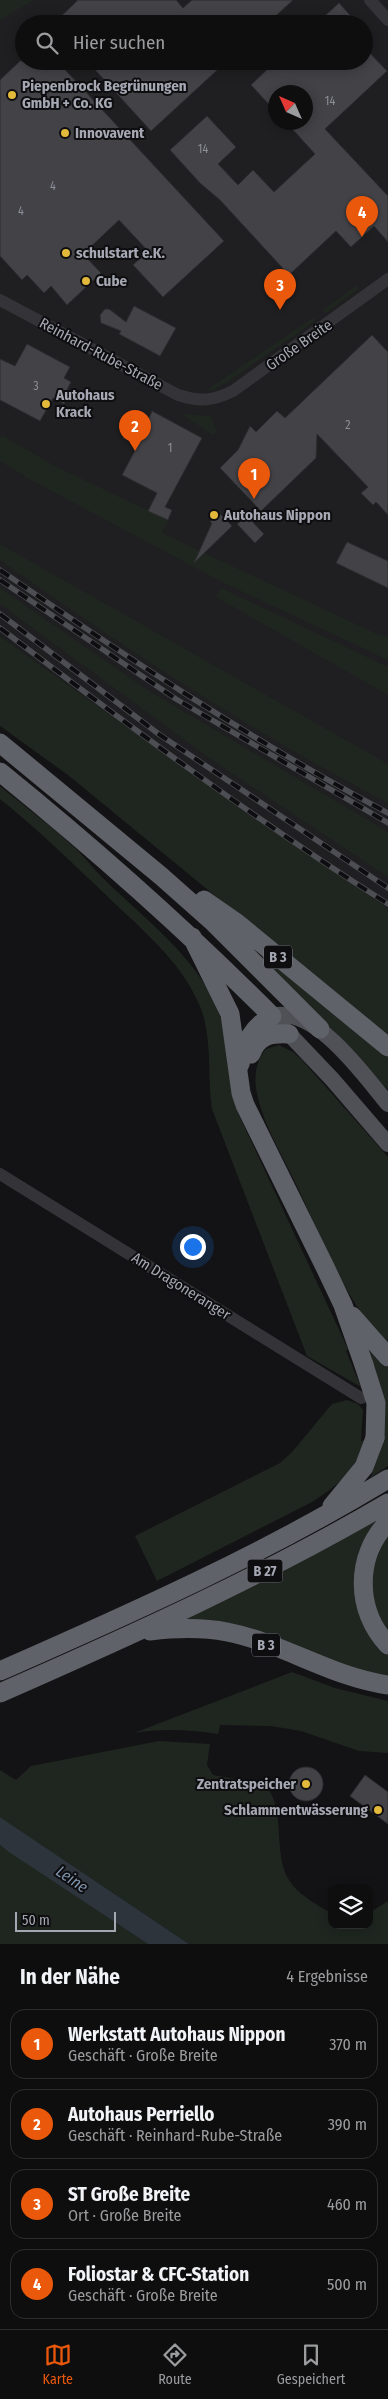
<!DOCTYPE html>
<html lang="de">
<head>
<meta charset="utf-8">
<style>
  :root { --surface:#0e0e0f; --page:#171718; --text:#f1f3f6; --muted:#9b9c9e; --line:#2e2e2f; --accent:#ea580c }
  body { margin:0; font-family:"Fira Sans Condensed",sans-serif; background:var(--page); color:var(--text) }
  .controls { position:absolute; right:15px; bottom:15px; display:grid; overflow:hidden; border-radius:10px; box-shadow:0 2px 12px #0003 }
  .controls button { width:45px; height:45px; display:grid; place-items:center; padding:0; border:0; border-bottom:1px solid var(--line); background:var(--surface); color:var(--text); font:25px sans-serif }
  .compass { position:absolute; left:268px; top:85px; width:45px; height:45px; border-radius:50%; background:var(--surface); box-shadow:0 2px 12px #0003; rotate:315deg }
  .scale { position:absolute; left:15px; bottom:12px; width:101px; box-sizing:border-box; padding-left:5px; border:2px solid #a5a8b3; border-top:0; font-size:14px; line-height:18px; white-space:nowrap; color:#a5a8b3; -webkit-text-stroke:4px #0e0d0f; paint-order:stroke }
  .you { position:absolute; left:192px; top:1246px; width:18px; height:18px; margin:-12px; border:4px solid #fff; border-radius:50%; background:#1a73e8; box-shadow:0 0 0 8px #1a73e833 }
  .badge { display:grid; place-items:center; width:32px; height:32px; border-radius:50%; background:var(--accent); color:#fff; font-size:16px; font-weight:700 }
  .pin { position:absolute; translate:-50% -41px; filter:drop-shadow(0 1px 2px #0008) }
  .pin::after { content:''; position:absolute; top:26px; width:18px; height:15px; background:inherit; clip-path:polygon(0 0,100% 0,50% 100%) }
  .list { margin:0; padding:0; list-style:none }
  h2 { display:flex; justify-content:space-between; align-items:center; height:65px; margin:0; padding:0 20px; font-size:21px }
  h2 small { font-size:16px; font-weight:400; color:var(--muted) }
  .list li { display:grid; grid-template-columns:32px 1fr auto; gap:15px; align-items:center; box-sizing:border-box; height:70px; margin:0 10px 10px; padding:0 10px; border:1px solid var(--line); border-radius:15px }
  .list b { display:block; font-size:19px; white-space:nowrap }
  .list p { margin:0; font-size:16px; white-space:nowrap; color:var(--muted) }
  .list em { font-size:16px; font-style:normal; color:var(--muted) }
  .icon { flex:none; width:28px; height:28px; fill:none; stroke:currentColor; stroke-width:2; stroke-linecap:round; stroke-linejoin:round }
  .map { position:relative; flex:none; width:388px; height:1944px; overflow:hidden }
  .search { position:absolute; background:var(--surface); box-shadow:0 2px 12px #0003; left:15px; right:15px; top:15px; height:55px; display:flex; align-items:center; gap:12px; box-sizing:border-box; padding:0 18px; border-radius:28px; color:var(--muted); font-size:19px }
  .sheet { height:385px; background:var(--surface) }
  nav { display:flex; justify-content:space-around; align-items:center; box-sizing:border-box; height:70px; border-top:1px solid var(--line); background:var(--surface); font-size:14px; color:var(--muted) }
  nav a { display:grid; justify-items:center; gap:2px }
  nav .on { color:var(--accent) }
  .map>svg:first-child { display:block }
</style>
</head>
<body>
<div class="map">
<svg width="388" height="1944" viewBox="0 0 388 1944">
  <rect width="100%" height="100%" fill="#131214"/>
  <path fill="#1f1e21" fill-rule="evenodd" d="M0 0H388V908L261 823 0 636ZM24 24H364V61H24ZM276 92H306V122H276Z"/>
  <path fill="#1f2620" d="M0 0H34L0 20Z
    M357 285 358 289 326 313 323 310Z
    M314 317 315 321 229 381 215 389 205 391Z
    M186 414 211 416 217 432 213 435 184 416Z
    M2 435 57 467 168 520 162 533 377 634 388 636V660L224 583 31 480 0 461V438Z
    M0 544 388 764V803C253 733 124 648 0 560Z
    M0 588 149 691 388 832V877L212 760 0 604Z
    M221 588 388 667V695L216 597Z
    M0 636 261 823 388 908V1038L68 775 0 726Z
    M0 786C24 806 50 825 73 846 85 857 95 871 107 882 148 922 198 958 219 1013 231 1046 226 1081 238 1113L348 1349 346 1351 361 1387 307 1356 212 1109C207 1076 213 1035 199 1004 180 960 141 929 107 896 72 863 38 829 0 799Z
    M262 954 388 1057V1090L261 957Z
    M279 1045 293 1052 302 1060 388 1157V1346C344 1301 321 1236 294 1180 280 1151 261 1120 256 1088 254 1074 257 1059 266 1049Z
    M362 1342 388 1368V1466L371 1477C388 1420 385 1396 362 1342Z
    M347 1400 358 1404 363 1410 361 1441 366 1440C354 1472 340 1484 312 1502L157 1581 135 1536 280 1463 292 1452 332 1404Z
    M376 1520 378 1523 358 1565 388 1654V1677L180 1622 282 1572Z
    M388 1533V1633C366 1597 367 1569 388 1533Z
    M292 1672 335 1688 388 1701V1753L359 1751 301 1731 271 1726 220 1725 218 1734C188 1730 165 1728 134 1733Z
    M159 1741 210 1744 207 1765 213 1775 264 1784C287 1806 272 1853 289 1880 298 1895 318 1905 332 1914V1925H369V1913L388 1901V1944H189L0 1817V1770L16 1780 31 1766Z
    M0 1845 148 1944H0Z"/>
  <path fill="#2d343b" d="M0 1817 189 1944H148L9 1852 0 1845Z"/>
  <path fill="#424247" stroke="#2d2d30" d="M78 0H176L183 8 192 0H293L267 24H53Z
    M339 3 358 24H316Z
    M364 47 387 71 325 129 388 196V242L374 226 351 247 336 231 289 275 220 200 200 183 170 150 207 116 236 147 218 164 238 185 253 170 274 192 315 154 286 122H306V92H276V112L251 85 276 61H364Z
    M20 61H57L224 241 163 297 133 265 148 251 119 220 83 254 101 273 67 305 51 286 44 293 27 275 22 280 0 256V80Z
    M87 61H227L151 131Z
    M134 306 176 328 160 356 119 334 121 331 101 323 100 315 105 309H109L126 322Z
    M372 335 388 352V515L376 502 373 505 361 493 368 487 317 434 316 458 261 511 220 468 238 450 250 426 256 432 277 411 285 418Z
    M27 344 70 367 64 378 71 382 66 392 69 394 64 404 53 398 40 421 0 400V359L15 366Z
    M152 411 202 438 165 507 172 510 168 520 148 511 157 493 122 475 138 445 123 438 136 414 148 421Z
    M219 513 232 526 194 563 212 523 210 522Z
    M247 516 264 534 255 543 237 524Z
    M347 542 388 561V588L336 563Z
    M289 1784a17 17 0 1 1 34 0a17 17 0 1 1-34 0Z
    M365 1775 388 1792V1824L350 1796Z"/>
  <g fill="none" stroke-linecap="round" stroke-linejoin="round">
    <path stroke="#343438" stroke-width="12" d="M370 0 388 20
      M0 300 178 395C200 402 213 401 233 391L388 279
      M0 1174 361 1398"/>
    <path stroke="#505157" stroke-width="16" d="M272 1016 332 1079 388 1144
      M272 1016C315 1005 363 1074 388 1104"/>
    <path stroke="#606269" stroke-width="19" d="M0 743 161 876 214 923 320 1029
      M0 772C95 849 186 930 272 1016 252 1027 245 1043 240 1064
      M204 900 237 923 388 1047
      M192 937 230 1014 241 1093 245 1105 325 1267 343 1305 364 1365
      M251 1054C258 1035 271 1033 289 1034
      M352 1316 388 1357
      M332 1506 364 1467 375 1438
      M388 1522C355 1556 355 1610 388 1645
      M150 1631C175 1628 202 1627 227 1632 283 1643 331 1677 388 1685
      M0 1671C132 1613 264 1554 388 1479
      M0 1693C132 1635 263 1576 388 1503"/>
    <defs>
      <path id="rail" d="M0 570C126 657 253 741 388 813
        M0 580 176 699 388 823
        M0 614 160 735 388 888
        M0 628C126 724 254 819 388 904"/>
    </defs>
    <use href="#rail" stroke="#4d4e53" stroke-width="5.5"/>
    <use href="#rail" stroke="#0e0d0f" stroke-width="4" stroke-dasharray="11" stroke-linecap="butt"/>
    <path stroke="#606269" stroke-width="19" d="M364 1365 376 1403 375 1438"/>
  </g>
  <g fill="#e3b93b" stroke="#0e0d0f" stroke-width="2">
    <circle cx="12" cy="95" r="5"/>
    <circle cx="65" cy="133" r="5"/>
    <circle cx="66" cy="253" r="5"/>
    <circle cx="86" cy="281" r="5"/>
    <circle cx="46" cy="404" r="5"/>
    <circle cx="214" cy="515" r="5"/>
    <circle cx="306" cy="1784" r="5"/>
    <circle cx="378" cy="1810" r="5"/>
  </g>
  <g text-anchor="middle" dominant-baseline="central" stroke-width="4" stroke-linejoin="round" paint-order="stroke">
    <g font-size="12" fill="#8c8e98">
      <text x="330" y="101">14</text>
      <text x="203" y="149">14</text>
      <text x="53" y="186">4</text>
      <text x="21" y="211">4</text>
      <text x="36" y="386">3</text>
      <text x="348" y="425">2</text>
      <text x="170" y="448">1</text>
    </g>
    <g fill="#0e0d0f" stroke="#787a82" stroke-width="1">
      <rect x="264" y="945.5" width="28" height="23" rx="4"/>
      <rect x="247.5" y="1559.5" width="35" height="23" rx="4"/>
      <rect x="252" y="1633.5" width="28" height="23" rx="4"/>
    </g>
    <g font-size="14" font-weight="bold" fill="#a5a8b3">
      <text x="278" y="957">B 3</text>
      <text x="265" y="1571">B 27</text>
      <text x="266" y="1645">B 3</text>
    </g>
    <g font-size="15" font-weight="bold" fill="#a5a8b3" stroke="#0e0d0f" text-anchor="start">
      <text x="22" y="86">Piepenbrock Begrünungen<tspan x="22" dy="17">GmbH + Co. KG</tspan></text>
      <text x="75" y="133">Innovavent</text>
      <text x="76" y="253">schulstart e.K.</text>
      <text x="96" y="281">Cube</text>
      <text x="56" y="395">Autohaus<tspan x="56" dy="17">Krack</tspan></text>
      <text x="224" y="515">Autohaus Nippon</text>
      <text x="296" y="1784" text-anchor="end">Zentratspeicher</text>
      <text x="368" y="1810" text-anchor="end">Schlammentwässerung</text>
    </g>
    <g font-size="15" fill="#a5a8b3" stroke="#0e0d0f">
      <text transform="translate(299 345) rotate(-35)">Große Breite</text>
      <text transform="translate(101 354) rotate(28)">Reinhard-Rube-Straße</text>
      <text transform="translate(181 1286) rotate(32)">Am Dragoneranger</text>
    </g>
    <g font-size="16" font-style="italic" fill="#7e93ac" stroke="#0e0d0f">
      <text transform="translate(72 1879) rotate(34)">Leine</text>
    </g>
  </g>
</svg>
<div class="controls">
<button><svg class="icon" aria-label="layers" viewBox="0 0 24 24"><path d="M12 4l9 5-9 5-9-5zM3 14l9 5 9-5"/></svg></button>
</div>
<svg class="compass" viewBox="-18 -18 36 36"><path d="M0-13l5 13h-10z" fill="#e53935"/><path d="M0 13l5-13h-10z" fill="#9b9c9e"/></svg>
<div class="scale">50 m</div>
<div class="you"></div>
<div class="pin badge" style="left:254px;top:499px">1</div>
<div class="pin badge" style="left:135px;top:451px">2</div>
<div class="pin badge" style="left:280px;top:310px">3</div>
<div class="pin badge" style="left:362px;top:237px">4</div>
<div class="search"><svg class="icon" aria-label="search" viewBox="0 0 24 24"><circle cx="10" cy="10" r="6"/><path d="M15 15l6 6"/></svg>Hier suchen</div>
</div>
<section class="sheet">
<h2>In der Nähe<small>4 Ergebnisse</small></h2>
<ul class="list">
<li><span class="badge">1</span><div><b>Werkstatt Autohaus Nippon</b><p>Geschäft · Große Breite</p></div><em>370 m</em></li>
<li><span class="badge">2</span><div><b>Autohaus Perriello</b><p>Geschäft · Reinhard-Rube-Straße</p></div><em>390 m</em></li>
<li><span class="badge">3</span><div><b>ST Große Breite</b><p>Ort · Große Breite</p></div><em>460 m</em></li>
<li><span class="badge">4</span><div><b>Foliostar &amp; CFC-Station</b><p>Geschäft · Große Breite</p></div><em>500 m</em></li>
</ul>
</section>
<nav>
<a class="on"><svg class="icon" aria-label="map" viewBox="0 0 24 24"><path d="M3 6l6-2 6 2 6-2v14l-6 2-6-2-6 2zM9 4v14M15 6v14"/></svg>Karte</a>
<a><svg class="icon" aria-label="directions" viewBox="0 0 24 24"><path d="M12 3l9 9-9 9-9-9zM9 14v-3h6M13 9l2 2-2 2"/></svg>Route</a>
<a><svg class="icon" aria-label="saved" viewBox="0 0 24 24"><path d="M7 4h10v16l-5-4-5 4z"/></svg>Gespeichert</a>
</nav>
</body>
</html>
